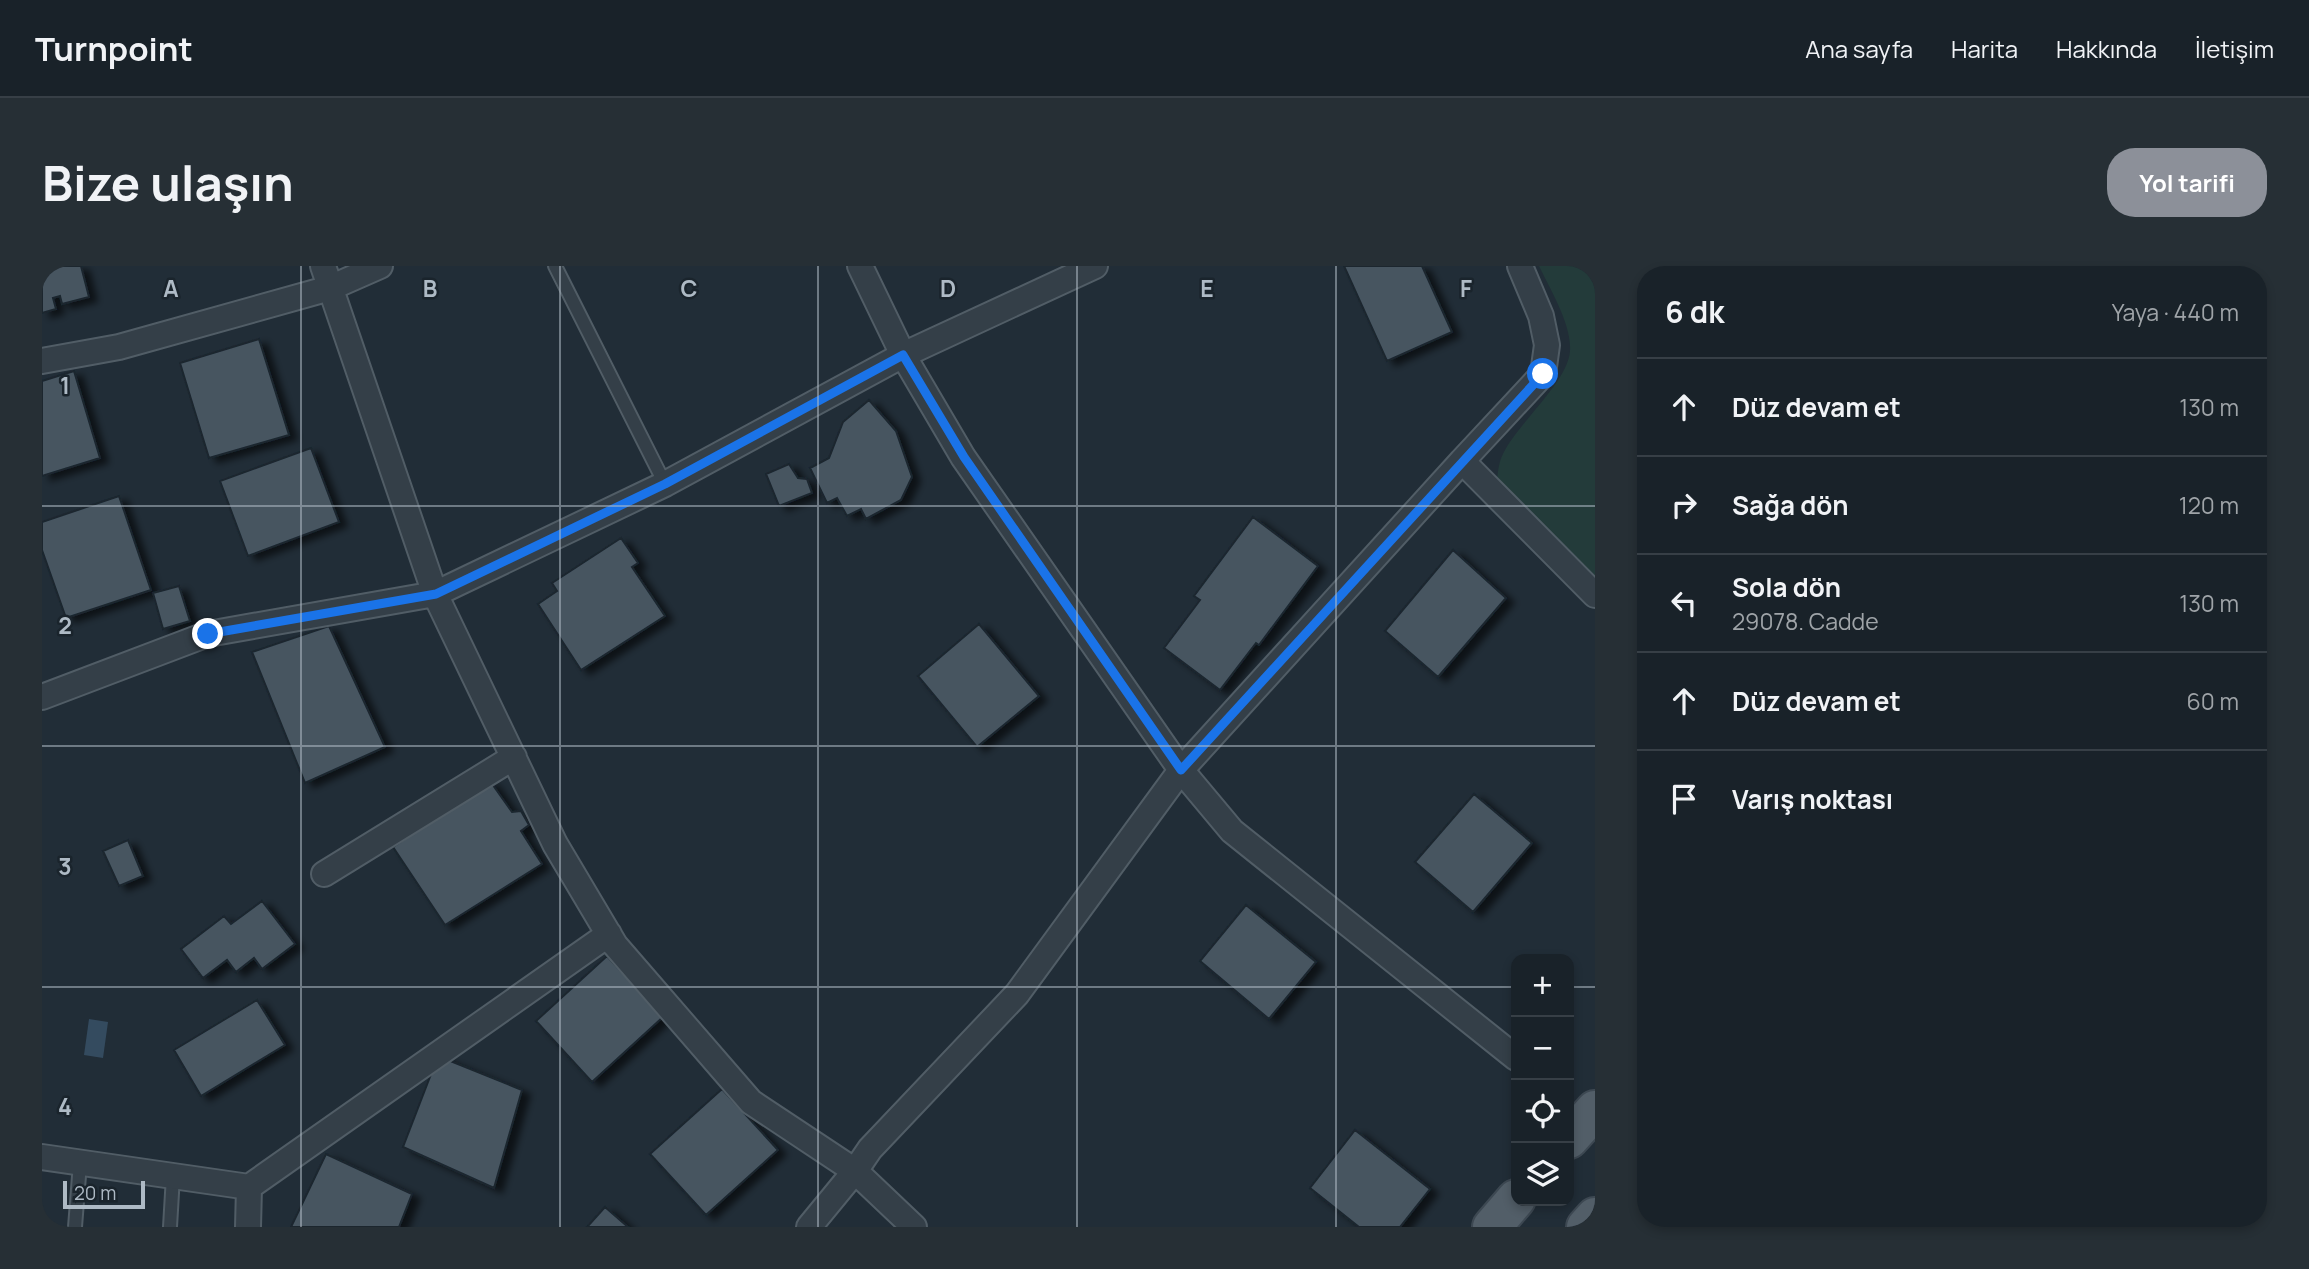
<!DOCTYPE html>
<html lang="tr">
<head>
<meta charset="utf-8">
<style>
  :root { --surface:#192229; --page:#262f35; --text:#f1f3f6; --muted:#9fa4a8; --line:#373f46; --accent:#8c9099 }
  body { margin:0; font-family:Manrope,sans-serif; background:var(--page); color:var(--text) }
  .controls { position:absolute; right:21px; bottom:21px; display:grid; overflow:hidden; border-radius:14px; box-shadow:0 4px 10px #0003 }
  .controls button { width:63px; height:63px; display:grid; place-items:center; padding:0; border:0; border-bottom:2px solid var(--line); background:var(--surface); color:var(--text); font:35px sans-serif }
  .scale { position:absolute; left:21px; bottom:18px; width:82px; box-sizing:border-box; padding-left:7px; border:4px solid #aebac5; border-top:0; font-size:19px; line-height:24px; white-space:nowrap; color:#aebac5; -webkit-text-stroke:5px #1a242c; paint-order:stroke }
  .stop { position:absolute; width:21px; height:21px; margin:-16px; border:5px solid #1a73e8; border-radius:50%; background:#fff }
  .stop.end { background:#1a73e8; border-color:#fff; box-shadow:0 2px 7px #0008 }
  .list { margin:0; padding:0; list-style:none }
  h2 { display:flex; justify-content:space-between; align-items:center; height:91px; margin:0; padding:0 28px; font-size:30px }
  h2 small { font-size:23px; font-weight:400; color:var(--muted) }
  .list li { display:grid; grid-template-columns:46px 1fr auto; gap:21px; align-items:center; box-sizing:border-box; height:98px; padding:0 28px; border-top:2px solid var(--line) }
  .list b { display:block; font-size:26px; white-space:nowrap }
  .list p { margin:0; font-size:23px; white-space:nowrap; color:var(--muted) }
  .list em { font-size:23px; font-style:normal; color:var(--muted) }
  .icon { flex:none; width:38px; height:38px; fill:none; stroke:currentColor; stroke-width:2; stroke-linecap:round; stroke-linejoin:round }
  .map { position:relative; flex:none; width:1553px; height:961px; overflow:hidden; border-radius:28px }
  header { display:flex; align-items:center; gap:42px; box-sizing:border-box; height:98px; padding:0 35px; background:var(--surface); border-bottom:2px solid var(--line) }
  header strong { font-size:33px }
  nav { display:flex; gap:38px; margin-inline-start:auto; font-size:24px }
  .intro { display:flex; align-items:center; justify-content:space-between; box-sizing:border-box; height:168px; padding:0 42px }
  h1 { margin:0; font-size:49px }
  .button { padding:18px 32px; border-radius:28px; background:var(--accent); color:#fff; font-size:24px; font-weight:700 }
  main { display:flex; gap:42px; padding:0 42px }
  aside { flex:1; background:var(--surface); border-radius:28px; box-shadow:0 4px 10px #0003 }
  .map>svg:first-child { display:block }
</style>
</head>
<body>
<header>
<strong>Turnpoint</strong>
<nav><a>Ana sayfa</a><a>Harita</a><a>Hakkında</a><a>İletişim</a></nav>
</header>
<div class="intro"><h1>Bize ulaşın</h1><a class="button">Yol tarifi</a></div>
<main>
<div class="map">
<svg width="1553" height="961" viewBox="0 0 1553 961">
  <defs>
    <filter id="shadow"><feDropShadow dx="8" dy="4.5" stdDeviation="3.5" flood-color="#0009"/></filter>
  </defs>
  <rect width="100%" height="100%" fill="#212d37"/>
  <path fill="#233b3a" d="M1497 0H1553V316L1454 219C1456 209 1456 197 1461 188 1475 158 1526 116 1528 85 1530 59 1508 23 1497 0Z"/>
  <path fill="#344b5f" d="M47 753 66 756 61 792 42 789Z"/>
  <path fill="#465561" stroke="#1b262f" stroke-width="2" filter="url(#shadow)" d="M0 0H39L47 31 20 38 18 30 11 32 14 43 0 47Z
    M1302 0H1380L1410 66 1345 95Z
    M217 73 247 169 167 192 138 97Z
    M32 105 58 192 0 210V115Z
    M827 134 854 165 870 211 859 234 824 253 819 243 805 250 795 232 785 237 768 202 787 192 801 156Z
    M269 182 297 256 206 290 178 215Z
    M747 198 756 212 765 213 770 227 737 240 724 208Z
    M77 230 109 324 24 352 0 284V256Z
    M1211 251 1276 300 1217 379 1214 377 1178 424 1122 382 1158 334 1152 330Z
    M579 272 596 297 590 301 623 350 539 404 496 338 515 325 510 317Z
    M1411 284 1464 332 1396 411 1343 365Z
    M137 320 148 355 121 363 111 327Z
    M937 358 997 430 935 481 876 410Z
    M287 360 343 481 263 517 210 386Z
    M448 515 470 546 479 545 487 559 479 565 500 598 403 659 351 581Z
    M1432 528 1490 577 1431 646 1373 596Z
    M86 574 101 610 77 620 61 585Z
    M220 635 253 678 220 703 212 692 194 706 185 694 161 712 139 683 182 650 189 658Z
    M1204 639 1274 696 1227 753 1158 695Z
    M565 690 621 751 550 816 494 755Z
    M215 734 243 779 159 830 132 784Z
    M396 790 480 824 452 922 361 881Z
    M680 823 736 884 664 949 608 888Z
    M1313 864 1388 923 1358 961H1317L1268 922Z
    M284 888 370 928 357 961H249Z
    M563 941 586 961H545Z"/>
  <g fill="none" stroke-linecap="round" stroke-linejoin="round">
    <defs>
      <path id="service" d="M513 0 623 218
        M33 961 38 897
        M128 961 131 910"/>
      <path id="minor" d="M281 0 393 328 513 578 573 679 709 836 813 905 872 961
        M818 0 861 89 921 191 1139 504 1190 565 1474 792
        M1478 0 1499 50 1505 79 1501 108 1420 195 1553 329
        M0 95 77 81 288 22 338 0
        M0 431 166 368 393 328 623 218 861 89 1053 0
        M282 608 472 491
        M0 891 207 921 567 668
        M206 961 207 921
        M767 961 813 905 828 883 975 728 1139 504 1420 195"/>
      <path id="primary" d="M1527 873 1553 844
        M1450 961 1474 933
        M1544 961 1553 951"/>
    </defs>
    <use href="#service" stroke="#515d66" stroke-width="16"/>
    <use href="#minor" stroke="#515d66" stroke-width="28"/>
    <use href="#primary" stroke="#3d4852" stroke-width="42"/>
    <use href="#service" stroke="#343f48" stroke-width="12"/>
    <use href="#minor" stroke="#343f48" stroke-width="24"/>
    <use href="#primary" stroke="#525e68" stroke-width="38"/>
  </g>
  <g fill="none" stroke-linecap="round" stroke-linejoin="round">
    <path stroke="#1a73e8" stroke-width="9" d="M166 368 394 328 623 218 861 89 922 191 1139 504 1501 108"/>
  </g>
  <path fill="none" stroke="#aebac5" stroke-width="2" stroke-opacity="0.55" d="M259 0V961M518 0V961M776 0V961M1035 0V961M1294 0V961M0 240H1553M0 480H1553M0 721H1474M1527 721H1553"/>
  <g font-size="23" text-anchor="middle" font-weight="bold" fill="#aebac5" stroke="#1a242c" stroke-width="5" stroke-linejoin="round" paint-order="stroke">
    <text x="129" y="31">A</text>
    <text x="388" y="31">B</text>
    <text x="647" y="31">C</text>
    <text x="906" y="31">D</text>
    <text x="1165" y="31">E</text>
    <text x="1424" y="31">F</text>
    <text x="23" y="128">1</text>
    <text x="23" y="368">2</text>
    <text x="23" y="609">3</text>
    <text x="23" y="849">4</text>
  </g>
</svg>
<div class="controls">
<button>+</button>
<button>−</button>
<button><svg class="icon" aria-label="locate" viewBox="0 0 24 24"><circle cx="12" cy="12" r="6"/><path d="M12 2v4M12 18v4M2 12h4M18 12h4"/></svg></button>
<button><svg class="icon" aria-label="layers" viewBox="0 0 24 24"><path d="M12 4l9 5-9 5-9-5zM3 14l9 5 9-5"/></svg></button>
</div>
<div class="scale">20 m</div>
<div class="stop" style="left:1501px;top:108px"></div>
<div class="stop end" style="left:166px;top:368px"></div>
</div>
<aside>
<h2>6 dk<small>Yaya · 440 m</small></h2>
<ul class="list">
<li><svg class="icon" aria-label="ahead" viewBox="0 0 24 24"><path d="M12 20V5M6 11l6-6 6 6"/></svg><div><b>Düz devam et</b></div><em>130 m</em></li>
<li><svg class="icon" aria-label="right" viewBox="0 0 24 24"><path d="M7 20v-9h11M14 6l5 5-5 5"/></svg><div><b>Sağa dön</b></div><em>120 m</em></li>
<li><svg class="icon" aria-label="left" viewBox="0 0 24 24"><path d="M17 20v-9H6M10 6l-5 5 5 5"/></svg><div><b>Sola dön</b><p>29078. Cadde</p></div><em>130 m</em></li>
<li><svg class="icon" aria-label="ahead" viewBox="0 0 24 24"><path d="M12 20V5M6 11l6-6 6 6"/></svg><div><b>Düz devam et</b></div><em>60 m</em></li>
<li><svg class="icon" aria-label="arrive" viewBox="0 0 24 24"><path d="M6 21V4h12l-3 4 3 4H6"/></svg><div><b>Varış noktası</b></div></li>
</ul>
</aside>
</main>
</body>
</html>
